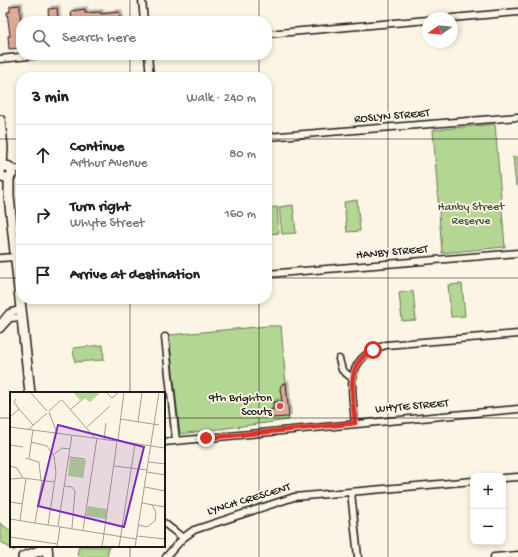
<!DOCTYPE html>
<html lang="en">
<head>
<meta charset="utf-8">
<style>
  :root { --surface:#fff; --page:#f6f6f6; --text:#222; --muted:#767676; --line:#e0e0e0 }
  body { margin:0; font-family:"Gochi Hand",sans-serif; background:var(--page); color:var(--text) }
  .controls { position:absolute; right:12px; bottom:12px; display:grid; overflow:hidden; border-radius:8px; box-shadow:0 2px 6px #0003 }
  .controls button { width:36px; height:36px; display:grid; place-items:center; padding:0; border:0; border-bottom:1px solid var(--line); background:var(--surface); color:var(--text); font:20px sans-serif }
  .compass { position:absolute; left:422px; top:12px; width:36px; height:36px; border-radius:50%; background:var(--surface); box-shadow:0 2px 6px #0003; rotate:256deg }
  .stop { position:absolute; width:12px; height:12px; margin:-9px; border:3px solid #d93025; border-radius:50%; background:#fff }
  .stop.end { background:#d93025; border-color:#fff; box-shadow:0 1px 4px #0008 }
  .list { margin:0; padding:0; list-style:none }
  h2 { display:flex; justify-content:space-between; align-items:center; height:52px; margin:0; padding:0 16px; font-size:17px }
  h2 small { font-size:13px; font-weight:400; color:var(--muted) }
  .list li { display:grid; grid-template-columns:26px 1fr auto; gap:12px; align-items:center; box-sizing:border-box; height:60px; padding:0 16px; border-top:1px solid var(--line) }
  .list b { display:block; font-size:15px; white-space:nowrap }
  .list p { margin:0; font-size:13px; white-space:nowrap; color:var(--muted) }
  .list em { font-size:13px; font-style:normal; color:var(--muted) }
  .icon { flex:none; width:22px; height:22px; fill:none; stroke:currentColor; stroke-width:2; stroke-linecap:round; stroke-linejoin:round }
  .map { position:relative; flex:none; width:518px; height:557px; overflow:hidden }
  .search { position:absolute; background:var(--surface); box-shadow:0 2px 6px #0003; left:16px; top:16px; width:256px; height:44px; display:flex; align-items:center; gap:10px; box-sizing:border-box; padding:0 14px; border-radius:16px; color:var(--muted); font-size:15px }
  .panel { position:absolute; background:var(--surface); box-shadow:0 2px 6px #0003; left:16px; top:72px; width:256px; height:232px; border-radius:16px }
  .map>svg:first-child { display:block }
</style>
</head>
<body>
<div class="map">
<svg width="518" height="557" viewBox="0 0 518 557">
  <defs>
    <filter id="shadow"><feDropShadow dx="2.5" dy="-2.5" stdDeviation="0" flood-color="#0004"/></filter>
  </defs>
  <rect width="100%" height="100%" fill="#fcf5e5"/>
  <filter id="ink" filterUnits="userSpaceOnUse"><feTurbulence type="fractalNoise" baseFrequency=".025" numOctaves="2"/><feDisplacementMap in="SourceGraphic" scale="8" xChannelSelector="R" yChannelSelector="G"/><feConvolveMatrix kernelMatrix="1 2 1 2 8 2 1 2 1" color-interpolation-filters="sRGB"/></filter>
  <g filter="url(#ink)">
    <path fill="#b3d792" stroke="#687a57" d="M495 124 505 247 442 253 433 130Z
      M518 157V185L516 186 513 157Z
      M357 200 360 231 347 232 344 202Z
      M293 205 296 233 282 234 279 207Z
      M277 207 279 233 267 234V208Z
      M462 284 465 316 451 317 448 285Z
      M413 291 416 320 402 321 399 293Z
      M268 326H281L289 420 180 434 169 335Z
      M103 345 104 360 75 362 73 348Z
      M0 523 11 531V546H19L14 551 0 541Z
      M79 546 109 547 107 557H86L77 555Z"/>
    <path fill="#dfa995" stroke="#1c1c1c" filter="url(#shadow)" d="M20 5 21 48 9 49 8 36H10L7 12H10V6Z
      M57 8 58 21H49L48 9Z
      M85 9V13L101 12V14L119 12 121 21H72L71 11Z
      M286 383 289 417 270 418 269 410H273V402H282L280 388 282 384Z"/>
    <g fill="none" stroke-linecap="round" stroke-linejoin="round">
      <defs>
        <path id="street" d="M142 0 144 21
          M452 18 518 12
          M267 34 428 20
          M148 55 150 77
          M0 59 38 55
          M267 137 518 117
          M11 169H21
          M0 174H1
          M0 258 15 257
          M267 274 518 253
          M0 324 9 313 21 309
          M0 329 10 318 22 317
          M165 337 176 441
          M339 359 342 370 352 378
          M355 423C352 388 343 358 386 345L518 334
          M164 442 518 409
          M503 478 518 477
          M351 492 358 557
          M164 523 183 538
          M166 557 183 538 194 530 294 497 473 481
          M494 557 518 555"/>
        <path id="secondary" d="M0 120 3 147 2 167
          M0 172a6 6 0 1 1 12 0a6 6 0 1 1-12 0Z
          M9 177V196L30 393
          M47 546 48 557
          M23 557 47 548"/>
      </defs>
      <use href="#street" stroke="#1c1c1c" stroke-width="9"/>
      <use href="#secondary" stroke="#1c1c1c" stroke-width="12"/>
      <use href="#street" stroke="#fcf5e5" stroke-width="6"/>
      <use href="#secondary" stroke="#fcf5e5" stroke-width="9"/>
    </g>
  </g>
  <g fill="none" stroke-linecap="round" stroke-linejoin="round" filter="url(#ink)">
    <path stroke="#d93025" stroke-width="5" d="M206 438 355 423C353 396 344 365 373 350"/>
  </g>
  <path fill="none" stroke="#1c1c1c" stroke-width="1" stroke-opacity="0.55" d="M130 0V21M259 0V21M388 0V557M130 55V77M259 55V77M0 139H21M267 139H518M0 278H21M267 278H518M130 299V393M259 299V557M0 418H11M164 418H518M130 546V557"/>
  <circle fill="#d1495b" stroke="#fcf5e5" stroke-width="1.5" cx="280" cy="406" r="4"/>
  <g text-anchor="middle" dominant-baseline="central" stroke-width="3.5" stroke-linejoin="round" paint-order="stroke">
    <g font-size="12" fill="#1c1c1c" stroke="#fcf5e5">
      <text transform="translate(392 117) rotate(-5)">ROSLYN STREET</text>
      <text transform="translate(392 253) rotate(-5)">HANBY STREET</text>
      <text transform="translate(412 407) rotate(-5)">WHYTE STREET</text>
      <text transform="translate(249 500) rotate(-17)">LYNCH CRESCENT</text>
    </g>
    <g font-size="12" fill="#49543f" stroke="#fcf5e5">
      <text x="471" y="208">Hanby Street<tspan x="471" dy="14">Reserve</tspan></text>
    </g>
    <g font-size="12" fill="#1c1c1c" stroke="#fcf5e5" text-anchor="end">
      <text x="272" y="399">9th Brighton<tspan x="272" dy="14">Scouts</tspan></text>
    </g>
  </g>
  <g transform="translate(10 392)">
    <rect width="155" height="155" fill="#fcf5e5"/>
    <path d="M63 0H91L80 10 74 6 70 8ZM60 66 76 68 73 86 58 84ZM78 114 97 117 96 127 76 124Z" fill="#b3d792"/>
    <path fill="none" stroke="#a29e95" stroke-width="1" d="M20 0 37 19M96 0 102 6 109 0M6 7 4 10 9 17M52 8 85 46M61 17 74 6M39 19 51 8M39 20 47 41M0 25 9 17 23 33M110 27 149 33M128 30 132 0M0 35 106 49M77 35 100 14M19 37 37 21M94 47 96 31M108 48 114 0M108 49 155 56M21 50 37 54 44 64 46 81 38 133M0 53 13 55M43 63 52 56 60 57M59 65 75 67M15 66 29 70 31 89M19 66 23 38M139 70 155 72M0 74 7 76 13 86 44 90M104 74 137 78M137 80 155 83M0 91 1 87 13 86M55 94 62 95 65 99 62 136M135 95 155 99M0 110 13 112M132 111 155 115M0 127 126 147M10 128 16 86M25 131 32 89M129 133 137 135 145 129 146 120 142 113M48 134 62 43M73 138 87 46M127 144 155 147M0 145 47 152M47 155 50 135M92 155 107 50M109 155 125 52M125 155 149 0"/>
    <path fill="#7b2cbf" fill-opacity="0.15" stroke="#7b2cbf" stroke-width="2" d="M48 33 134 55 114 135 28 114Z"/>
    <rect width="155" height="155" fill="none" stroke="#1c1c1c" stroke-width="2"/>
  </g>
</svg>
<div class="controls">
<button>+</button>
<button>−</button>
</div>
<svg class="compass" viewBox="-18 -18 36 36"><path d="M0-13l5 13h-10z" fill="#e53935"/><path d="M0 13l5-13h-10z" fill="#767676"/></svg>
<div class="stop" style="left:373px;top:350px"></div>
<div class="stop end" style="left:206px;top:438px"></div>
<div class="search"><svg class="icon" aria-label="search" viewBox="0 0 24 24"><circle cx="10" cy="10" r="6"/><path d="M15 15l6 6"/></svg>Search here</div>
<section class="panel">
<h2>3 min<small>Walk · 240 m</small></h2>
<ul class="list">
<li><svg class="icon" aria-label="ahead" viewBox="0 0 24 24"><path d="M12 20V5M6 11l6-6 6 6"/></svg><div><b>Continue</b><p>Arthur Avenue</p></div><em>80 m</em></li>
<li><svg class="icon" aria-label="right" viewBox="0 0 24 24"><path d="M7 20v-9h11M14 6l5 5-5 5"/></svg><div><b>Turn right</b><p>Whyte Street</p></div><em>160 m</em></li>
<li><svg class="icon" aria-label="arrive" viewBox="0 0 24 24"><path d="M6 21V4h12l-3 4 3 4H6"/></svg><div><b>Arrive at destination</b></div></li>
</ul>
</section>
</div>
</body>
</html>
